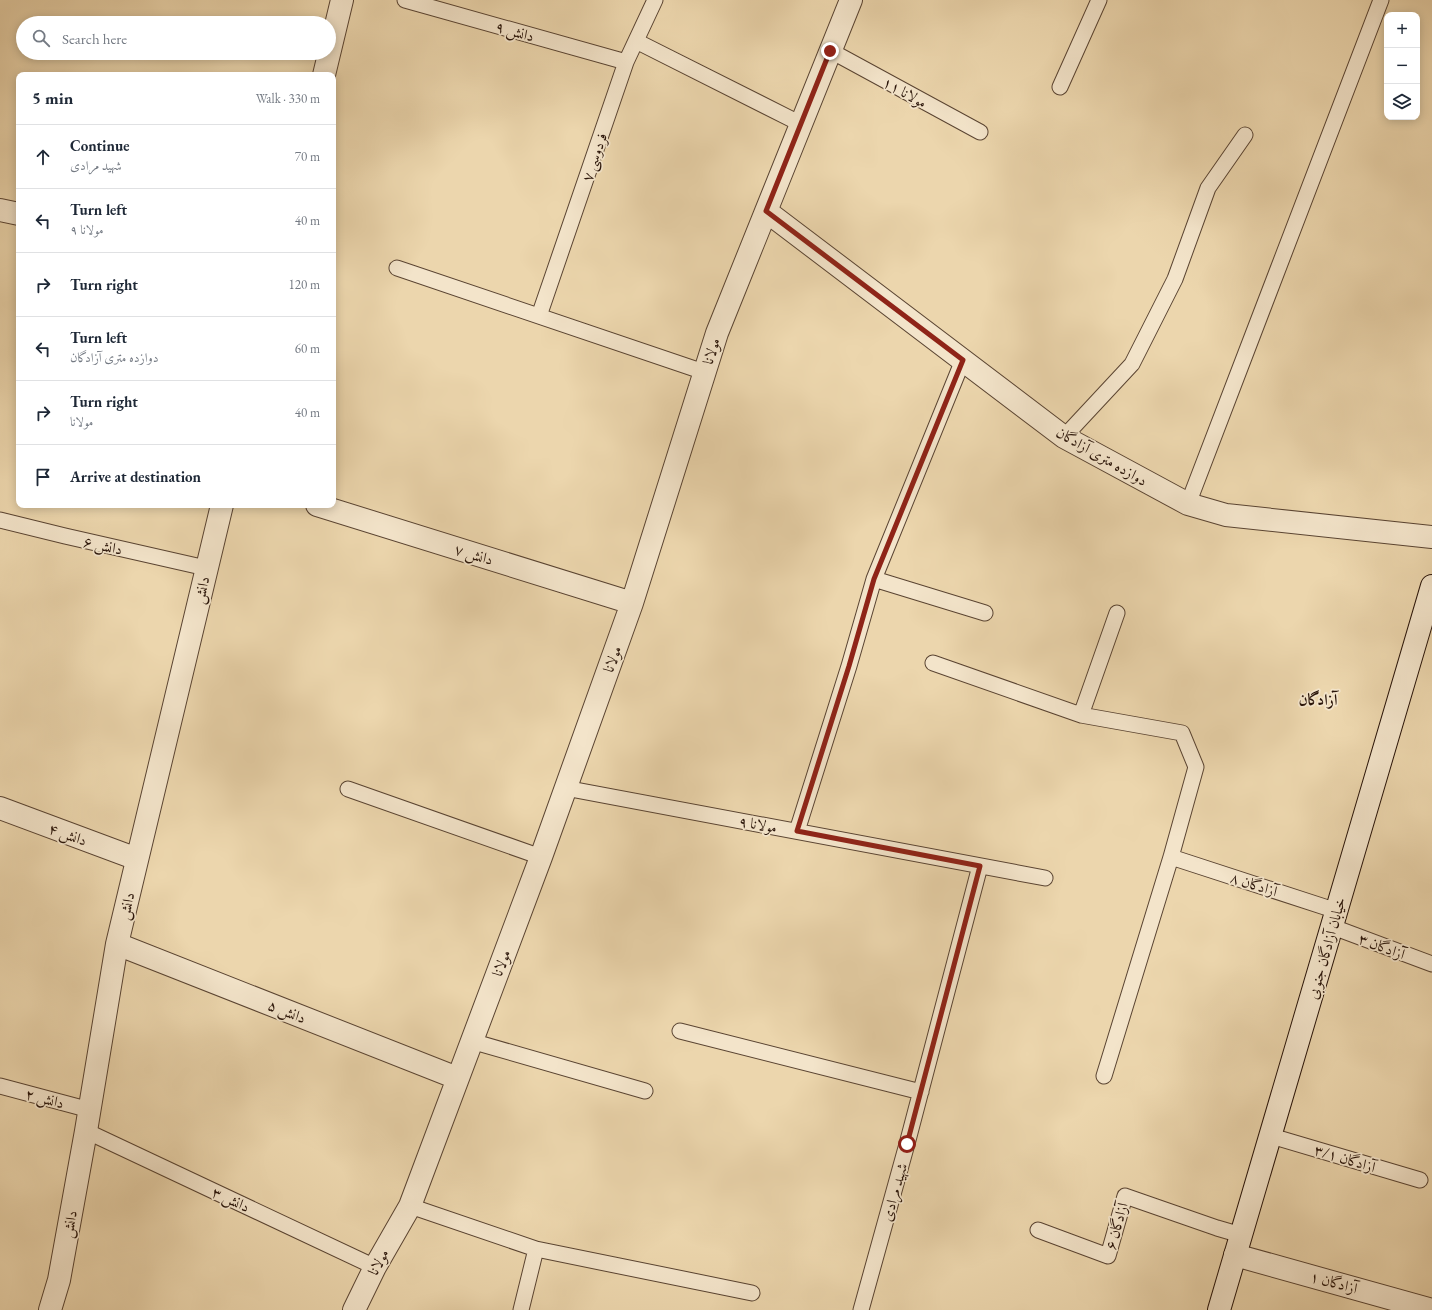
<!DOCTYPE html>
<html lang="en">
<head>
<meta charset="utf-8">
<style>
  :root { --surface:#fff; --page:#f6f6f7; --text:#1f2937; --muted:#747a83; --line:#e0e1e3 }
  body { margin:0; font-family:"EB Garamond",Amiri,serif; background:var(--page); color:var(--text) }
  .controls { position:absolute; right:12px; top:12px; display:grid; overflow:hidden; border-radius:8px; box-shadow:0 2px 10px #0003 }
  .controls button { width:36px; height:36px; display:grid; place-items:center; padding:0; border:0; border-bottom:1px solid var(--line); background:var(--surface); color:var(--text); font:20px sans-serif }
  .stop { position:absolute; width:12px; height:12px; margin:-9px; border:3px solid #8f2418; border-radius:50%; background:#fff }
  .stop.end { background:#8f2418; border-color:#fff; box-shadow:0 1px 4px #0008 }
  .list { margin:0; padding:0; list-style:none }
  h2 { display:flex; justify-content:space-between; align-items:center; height:52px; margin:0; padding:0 16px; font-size:17px }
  h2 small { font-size:13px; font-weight:400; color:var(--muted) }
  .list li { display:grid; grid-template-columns:26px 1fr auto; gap:12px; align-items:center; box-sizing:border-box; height:64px; padding:0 16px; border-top:1px solid var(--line) }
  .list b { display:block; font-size:15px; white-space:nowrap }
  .list p { margin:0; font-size:13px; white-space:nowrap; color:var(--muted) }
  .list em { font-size:13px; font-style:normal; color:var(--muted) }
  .icon { flex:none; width:22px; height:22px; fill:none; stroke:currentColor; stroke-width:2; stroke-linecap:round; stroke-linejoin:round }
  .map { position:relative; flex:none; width:1432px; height:1310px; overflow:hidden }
  .search { position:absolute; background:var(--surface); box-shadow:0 2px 10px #0003; left:16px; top:16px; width:320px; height:44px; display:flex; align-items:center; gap:10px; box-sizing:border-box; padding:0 14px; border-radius:22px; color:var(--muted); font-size:15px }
  .panel { position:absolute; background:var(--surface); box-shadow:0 2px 10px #0003; left:16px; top:72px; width:320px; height:436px; border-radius:8px }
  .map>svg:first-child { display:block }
</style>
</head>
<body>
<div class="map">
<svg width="1432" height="1310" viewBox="0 0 1432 1310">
  <rect width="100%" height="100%" fill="#ecd6ad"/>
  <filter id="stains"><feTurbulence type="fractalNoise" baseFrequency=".005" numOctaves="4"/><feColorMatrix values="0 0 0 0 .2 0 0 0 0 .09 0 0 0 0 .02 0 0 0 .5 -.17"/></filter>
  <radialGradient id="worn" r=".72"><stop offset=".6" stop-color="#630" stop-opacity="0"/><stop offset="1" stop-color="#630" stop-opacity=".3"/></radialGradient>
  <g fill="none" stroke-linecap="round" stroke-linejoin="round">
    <defs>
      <path id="service" d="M405 0 626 62
        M636 41 801 124
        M831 51 980 132
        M1060 87 1099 0
        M397 268 704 372
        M539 316 626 62 655 0
        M1064 437 1132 364 1175 279 1208 188 1245 135
        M1188 504 1381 0
        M0 520 65 536 206 568
        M874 579 963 360
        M933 663 1081 715 1182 733 1196 767 1171 857 1104 1076
        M1081 715 1117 613
        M565 788 1045 878
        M348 789 541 857
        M797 831 849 666 874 579 985 613
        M1171 857 1337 911
        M1333 927 1432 964
        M680 1031 921 1092
        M471 1041 645 1091
        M0 1086 90 1110
        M86 1131 375 1267
        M1271 1136 1420 1180
        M410 1206 536 1249 521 1310
        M1038 1230 1108 1256 1125 1196 1217 1228 1241 1235
        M536 1249 752 1293
        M861 1310 907 1144 980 866"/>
      <path id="minor" d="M324 75 342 0
        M0 210 19 214
        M766 211 1064 437 1188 504 1226 515 1432 537
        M317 505 632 603
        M0 808 137 859
        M117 944 457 1078
        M1235 1255 1432 1310
        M50 1310 59 1280 86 1131 117 944 222 505
        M354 1310 375 1267 410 1206 541 857 632 603 717 333 851 0"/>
      <path id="secondary" d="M1219 1310 1432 586"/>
    </defs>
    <use href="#service" stroke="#5a4432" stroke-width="17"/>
    <use href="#minor" stroke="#5a4432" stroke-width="24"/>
    <use href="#secondary" stroke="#291409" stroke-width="24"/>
    <use href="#service" stroke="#f3e4ca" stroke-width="15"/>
    <use href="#minor" stroke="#f3e4ca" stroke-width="22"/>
    <use href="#secondary" stroke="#f3e4ca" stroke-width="22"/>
  </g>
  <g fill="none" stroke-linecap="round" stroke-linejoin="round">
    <path stroke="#8f2418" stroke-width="5" d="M830 51 766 211 963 360 874 579 849 666 797 831 980 866 907 1144"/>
  </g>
  <g text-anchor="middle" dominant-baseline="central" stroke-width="3.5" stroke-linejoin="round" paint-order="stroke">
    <g font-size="15" fill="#291409" stroke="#f3e4ca">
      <text transform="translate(515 31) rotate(16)">دانش ۹</text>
      <text transform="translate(905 92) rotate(29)">مولانا ۱۱</text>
      <text transform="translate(594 157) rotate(-71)">فردوسی ۷</text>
      <text transform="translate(711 351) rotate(-72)">مولانا</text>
      <text transform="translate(1102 456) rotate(30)">دوازده متری آزادگان</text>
      <text transform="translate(103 545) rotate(13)">دانش ۶</text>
      <text transform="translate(474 554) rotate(17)">دانش ۷</text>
      <text transform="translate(201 590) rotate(-77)">دانش</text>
      <text transform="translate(612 659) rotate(-70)">مولانا</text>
      <text transform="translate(758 824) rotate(10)">مولانا ۹</text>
      <text transform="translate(68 834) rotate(20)">دانش ۴</text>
      <text transform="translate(1254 884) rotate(18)">آزادگان ۸</text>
      <text transform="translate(126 906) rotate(-77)">دانش</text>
      <text transform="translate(1382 946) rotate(21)">آزادگان ۳</text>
      <text transform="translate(1326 948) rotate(-74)">خیابان آزادگان جنوبی</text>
      <text transform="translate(501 963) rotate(-69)">مولانا</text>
      <text transform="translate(287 1011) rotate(22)">دانش ۵</text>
      <text transform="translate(45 1098) rotate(15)">دانش ۲</text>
      <text transform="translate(1345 1158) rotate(17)">آزادگان ۳/۱</text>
      <text transform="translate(894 1192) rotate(-74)">شهید مرادی</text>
      <text transform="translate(231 1199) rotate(25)">دانش ۳</text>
      <text transform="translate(69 1224) rotate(-79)">دانش</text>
      <text transform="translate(1116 1226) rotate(-74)">آزادگان ۶</text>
      <text transform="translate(378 1262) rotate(-62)">مولانا</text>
      <text transform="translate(1334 1282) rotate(15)">آزادگان ۱</text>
    </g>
    <g font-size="16" font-weight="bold" fill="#291409" stroke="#f3e4ca">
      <text x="1318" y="699">آزادگان</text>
    </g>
  </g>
  <rect width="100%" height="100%" filter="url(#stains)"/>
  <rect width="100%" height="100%" fill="url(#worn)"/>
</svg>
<div class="controls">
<button>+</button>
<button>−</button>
<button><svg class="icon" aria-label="layers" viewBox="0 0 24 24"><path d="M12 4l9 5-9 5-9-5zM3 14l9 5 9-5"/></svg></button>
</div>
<div class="stop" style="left:907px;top:1144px"></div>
<div class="stop end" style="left:830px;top:51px"></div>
<div class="search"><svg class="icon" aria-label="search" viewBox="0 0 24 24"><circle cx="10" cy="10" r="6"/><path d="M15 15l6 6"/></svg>Search here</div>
<section class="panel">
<h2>5 min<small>Walk · 330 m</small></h2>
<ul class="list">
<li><svg class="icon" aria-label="ahead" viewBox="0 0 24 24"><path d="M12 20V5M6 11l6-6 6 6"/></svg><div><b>Continue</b><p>شهید مرادی</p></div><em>70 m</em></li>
<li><svg class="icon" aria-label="left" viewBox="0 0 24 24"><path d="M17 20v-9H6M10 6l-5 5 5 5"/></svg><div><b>Turn left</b><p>مولانا ۹</p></div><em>40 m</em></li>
<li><svg class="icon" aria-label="right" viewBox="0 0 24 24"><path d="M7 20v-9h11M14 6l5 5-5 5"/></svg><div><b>Turn right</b></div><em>120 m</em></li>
<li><svg class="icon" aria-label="left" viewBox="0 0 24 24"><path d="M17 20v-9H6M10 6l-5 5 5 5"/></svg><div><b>Turn left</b><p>دوازده متری آزادگان</p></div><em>60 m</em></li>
<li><svg class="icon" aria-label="right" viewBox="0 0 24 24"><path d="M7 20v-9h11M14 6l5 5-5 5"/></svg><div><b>Turn right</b><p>مولانا</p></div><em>40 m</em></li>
<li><svg class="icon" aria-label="arrive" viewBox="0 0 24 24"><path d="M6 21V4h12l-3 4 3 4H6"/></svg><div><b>Arrive at destination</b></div></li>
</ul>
</section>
</div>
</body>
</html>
